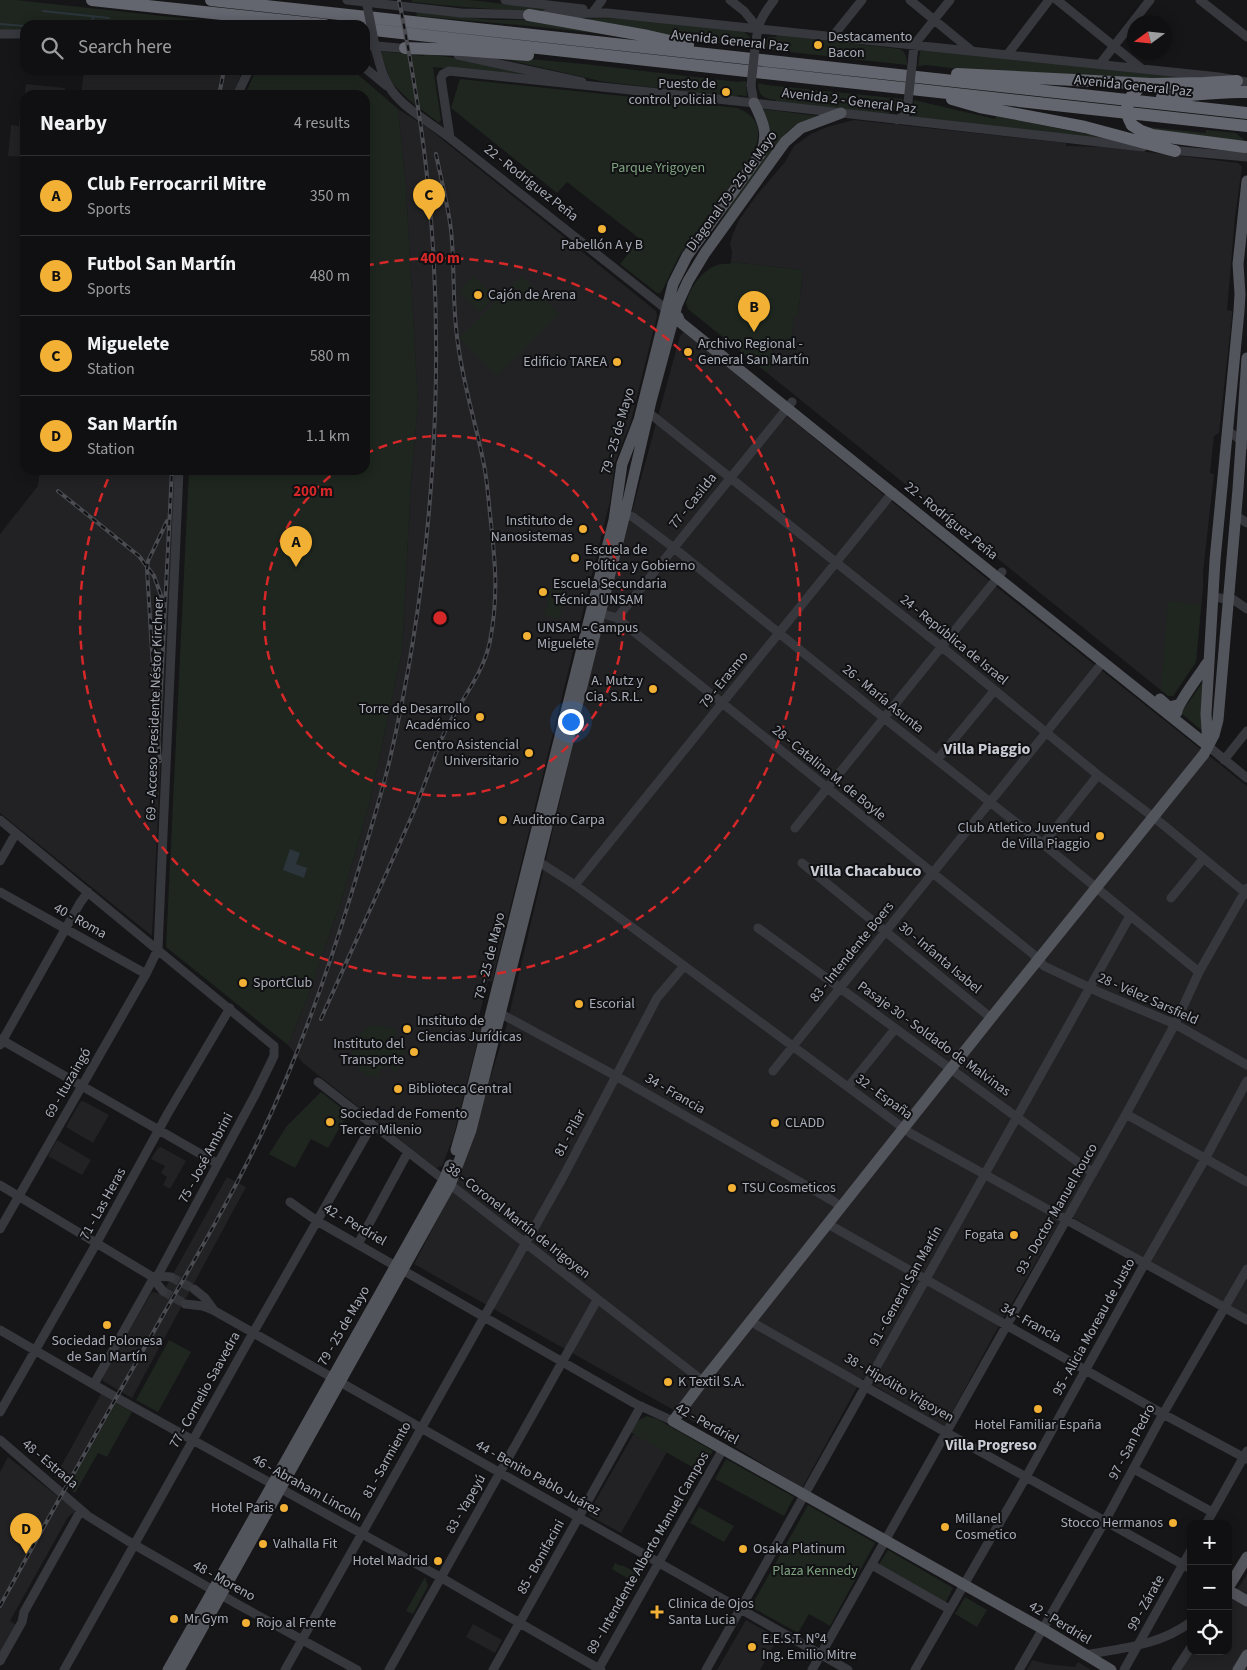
<!DOCTYPE html>
<html lang="en">
<head>
<meta charset="utf-8">
<style>
  :root { --surface:#101012; --page:#19191b; --text:#f1f3f6; --muted:#9c9d9f; --line:#303032; --accent:#f2b134 }
  body { margin:0; font-family:"Source Sans 3",sans-serif; background:var(--page); color:var(--text) }
  .controls { position:absolute; right:15px; bottom:15px; display:grid; overflow:hidden; border-radius:10px; box-shadow:0 2px 12px #0003 }
  .controls button { width:45px; height:45px; display:grid; place-items:center; padding:0; border:0; border-bottom:1px solid var(--line); background:var(--surface); color:var(--text); font:25px sans-serif }
  .compass { position:absolute; left:1127px; top:15px; width:45px; height:45px; border-radius:50%; background:var(--surface); box-shadow:0 2px 12px #0003; rotate:255deg }
  .you { position:absolute; left:570px; top:721px; width:18px; height:18px; margin:-12px; border:4px solid #fff; border-radius:50%; background:#1a73e8; box-shadow:0 0 0 8px #1a73e833 }
  .badge { display:grid; place-items:center; width:32px; height:32px; border-radius:50%; background:var(--accent); color:#111; font-size:16px; font-weight:700 }
  .pin { position:absolute; translate:-50% -41px; filter:drop-shadow(0 1px 2px #0008) }
  .pin::after { content:''; position:absolute; top:26px; width:18px; height:15px; background:inherit; clip-path:polygon(0 0,100% 0,50% 100%) }
  .list { margin:0; padding:0; list-style:none }
  h2 { display:flex; justify-content:space-between; align-items:center; height:65px; margin:0; padding:0 20px; font-size:21px }
  h2 small { font-size:16px; font-weight:400; color:var(--muted) }
  .list li { display:grid; grid-template-columns:32px 1fr auto; gap:15px; align-items:center; box-sizing:border-box; height:80px; padding:0 20px; border-top:1px solid var(--line) }
  .list b { display:block; font-size:19px; white-space:nowrap }
  .list p { margin:0; font-size:16px; white-space:nowrap; color:var(--muted) }
  .list em { font-size:16px; font-style:normal; color:var(--muted) }
  .icon { flex:none; width:28px; height:28px; fill:none; stroke:currentColor; stroke-width:2; stroke-linecap:round; stroke-linejoin:round }
  .map { position:relative; flex:none; width:1247px; height:1670px; overflow:hidden }
  .search { position:absolute; background:var(--surface); box-shadow:0 2px 12px #0003; left:20px; top:20px; width:350px; height:55px; display:flex; align-items:center; gap:12px; box-sizing:border-box; padding:0 18px; border-radius:15px; color:var(--muted); font-size:19px }
  .panel { position:absolute; background:var(--surface); box-shadow:0 2px 12px #0003; left:20px; top:90px; width:350px; height:385px; border-radius:15px }
  .map>svg:first-child { display:block }
</style>
</head>
<body>
<div class="map">
<svg width="1247" height="1670" viewBox="0 0 1247 1670">
  <rect width="100%" height="100%" fill="#161618"/>
  <path fill="#222225" d="M84 70H243L232 95H81Z
    M26 84 65 88 64 93 79 95H25V157L8 156 11 125 19 126 20 113 23 109Z
    M398 109 428 128 656 311 657 316 630 425 620 448 615 463 610 501 492 982 488 981 476 1027 481 1028 453 1138 442 1166 436 1168 303 1063 288 1045 307 999 341 901 369 806 402 652 411 482 418 404 406 188Z
    M854 120 1066 143V146L1107 147 1238 163 1242 167 1235 217 1227 310 1232 311V316L1219 433 1214 436 1210 473 1214 474 1203 572V588L1196 662 1173 696H1168L766 372 770 370 773 349 790 350 794 315 798 316 803 270 731 262 732 252 730 244 733 234 739 220 756 196 785 162 794 146 811 134 827 127Z
    M684 332 998 588 1247 786V1318L1065 1213 1002 1320 944 1427 862 1378 802 1488 686 1417 414 1264 458 1180 506 1028 606 606 680 336Z
    M40 470H175L152 936 0 813V534L38 486Z
    M83 1101 109 1115 93 1143 66 1127 80 1102Z
    M57 1140 91 1160 82 1175 48 1156Z
    M161 1147 186 1161 170 1189 163 1185 167 1177 161 1173 165 1166 151 1159 158 1148Z
    M227 1177 246 1187 132 1398 103 1381 102 1377 152 1292 162 1294Z
    M101 1394 116 1403 68 1487 55 1477Z
    M635 1434 667 1452 621 1533 590 1516 589 1512 633 1435Z
    M8 1457 76 1511 68 1517 11 1619 10 1621 17 1625 0 1657V1472Z
    M1247 1575V1670H1181L1192 1651H1228V1602Z
    M746 1620 778 1638 760 1670H717Z
    M473 1624 502 1640 495 1653 466 1637Z
    M1032 1660 1047 1664 1075 1667 1078 1662 1091 1670H1027Z"/>
  <path fill="#1e261f" d="M0 0H16L244 25H25V31L0 30Z
    M412 0H470L564 11C513 12 463 7 412 2Z
    M416 12 492 20H538L649 39 530 26 417 16Z
    M616 18 742 30 750 37 749 48 570 19Z
    M777 35 900 49C906 52 907 59 907 65L762 49C763 40 767 36 776 37Z
    M925 49 1194 79 1195 80 958 69 927 65 918 66 920 51H924Z
    M380 51 424 56 425 54C468 59 509 68 551 79L433 67 441 120 439 123 410 101 391 82Z
    M486 55 584 64 738 82 746 81 747 96 738 95 737 97 605 82Z
    M256 70H329L356 73 398 109 406 188 418 404 411 482 402 652 369 806 341 901 307 999 288 1045 166 947 189 470H365V95H245Z
    M460 79 737 108C763 117 762 138 750 158L679 256 661 293H657L620 264 640 239 567 182 557 193 451 108Z
    M758 83 767 85 903 99 898 109 889 112V114L776 102V100C764 99 758 96 758 83Z
    M914 100 995 119 996 116 1122 141 912 117Z
    M763 109 818 116 799 123 787 132 713 232 725 215 731 202 764 156Z
    M1138 126 1206 133V130L1236 133 1244 140V143L1163 133Z
    M731 262 803 270 798 316H794L790 351 773 349 770 370 766 372 688 309 686 303C691 284 708 261 730 264Z
    M474 276 495 297 480 312 461 293 460 290Z
    M521 276 559 314 497 376 459 338Z
    M551 588 566 592 559 619 544 615Z
    M1168 601 1201 605 1196 662 1173 696H1168L1161 690Z
    M1203 682 1202 729H1200L1181 713Z
    M380 1025 390 1027 399 1034 393 1039 397 1048 405 1047C406 1057 403 1065 395 1073L390 1066 379 1070V1078C363 1077 353 1066 352 1051H360L363 1041 357 1037C363 1029 370 1025 380 1025Z
    M321 1092 348 1113 328 1148 311 1139 295 1168 269 1154 286 1127Z
    M169 1340 191 1352 158 1412 136 1400Z
    M116 1403 132 1412 107 1457 98 1453 75 1493 68 1487Z
    M647 1416 657 1419 713 1451 701 1472 630 1432 637 1421Z
    M726 1459 794 1497 784 1516 715 1479Z
    M808 1505 875 1543 830 1626 809 1614 798 1633 753 1608 752 1605Z
    M699 1507 734 1526 724 1542 690 1523Z
    M888 1550 953 1588 945 1604 878 1566Z
    M615 1563 621 1566 622 1565 642 1576 637 1584 612 1569Z
    M425 1577 428 1586 413 1614 406 1611Z
    M965 1597 987 1610 977 1627 955 1614Z"/>
  <path fill="#2c353c" d="M290 849 300 853 296 864 307 868 304 878 283 870Z"/>
  <g fill="none" stroke-linecap="round" stroke-linejoin="round">
    <path stroke="#2c353c" stroke-width="2" d="M43 11 109 18
      M0 24 25 26
      M90 25H92L93 16"/>
    <path stroke="#333438" stroke-width="9" stroke-dasharray="9 4.5" stroke-linecap="butt" d="M171 1277 194 1289
      M163 1291 185 1304"/>
    <path stroke="#37383d" stroke-width="9" d="M347 0 461 13 533 15
      M505 0 583 9
      M730 0 744 11 758 28
      M910 0 972 51
      M1057 0 1142 69
      M1200 0 1247 37
      M593 12 602 0
      M546 14 607 13 1219 77 1247 82
      M0 34H25
      M833 36 862 0
      M365 45 411 49
      M755 48C758 24 759 20 774 0
      M376 51C380 65 383 79 392 91 406 110 431 123 450 138L666 309
      M458 55 582 82
      M1007 55 1049 0
      M1100 64 1150 0
      M912 65 914 45 950 0
      M365 68 387 86
      M751 85 754 103
      M237 95 249 70
      M897 120 905 115 908 102
      M450 138 441 78 443 74 449 71 736 101 1143 147
      M1170 150 1247 157
      M644 412 653 416 942 647 1098 775 1161 823 1247 894
      M1227 430 1247 445
      M621 513 633 517 674 548 884 718 1043 844 1199 972
      M1235 515 1247 523
      M1213 597 1234 600 1247 609
      M600 613 617 618 1033 954 1044 966 1101 993 1175 1024 1247 1065
      M617 618 792 402
      M1208 746 1247 778
      M937 760 994 691
      M1224 760 1247 731
      M0 820 274 1046V1056L255 1095 158 1275
      M795 828 1002 572
      M1043 844 1098 775
      M533 858 575 885 910 1133 1247 1320
      M0 861 16 833
      M802 863 991 1018
      M575 885 893 492
      M0 892 146 974
      M1171 898 1203 859
      M758 928 1093 1173
      M496 1011 616 1076 833 1201 841 1207
      M0 1039 218 1164
      M0 1045 80 903 88 892
      M773 1071 1103 662
      M318 1082 703 1381
      M848 1087 895 1029
      M1126 1114 1247 1182
      M0 1185 151 1276 163 1291
      M290 1202 317 1221 634 1403 673 1421
      M828 1224 1163 1414 1247 1459
      M0 1229 146 974 158 949 179 470
      M358 1244 408 1152
      M156 1276 171 1277
      M194 1289 205 1298 213 1309
      M185 1304 203 1306 213 1310 848 1670
      M750 1321 947 1433 1191 1569
      M0 1330 117 1398 440 1577 601 1670
      M94 1384 153 1279
      M0 1412 96 1244 168 1113 230 1008
      M0 1440 88 1516 128 1541 237 1604 357 1670
      M1134 1469 1212 1512
      M1206 1524 1247 1451
      M872 1565 949 1609
      M1084 1655C1123 1648 1158 1646 1191 1622
      M0 1661 22 1622 24 1612 81 1510
      M64 1670 253 1333 372 1125
      M285 1670 563 1177 657 998 684 966
      M389 1670 597 1300
      M493 1670 641 1406
      M598 1670 723 1449
      M706 1670 1130 916
      M812 1670 1126 1114 1175 1024 1199 972 1247 888
      M915 1670 1026 1477 1145 1263 1205 1159 1247 1081
      M1019 1670 1105 1521 1163 1414 1247 1269
      M1124 1670 1191 1550
      M1176 1670 1191 1647"/>
    <path stroke="#53555c" stroke-width="11" d="M671 312 678 317 680 322C856 463 1031 606 1208 746
      M1160 699 1169 707 1177 705
      M1177 712C1177 704 1201 673 1207 663
      M1208 746 1206 714 1215 560 1239 311 1240 294 1238 264 1247 181
      M456 1150 462 1129 614 520 622 464 639 420 673 284 687 256 761 153C769 135 763 121 754 103
      M1228 1588 1247 1557
      M1228 1590 1247 1601
      M168 1670 444 1180 450 1165
      M179 1670 450 1185 471 1130 625 514 651 401 677 305 688 281 705 253 785 142 801 128 841 113
      M1111 1670 1043 1629 673 1421 703 1381 991 1018 1204 754 1214 735 1218 720 1238 489 1247 358
      M1238 1670 1247 1655"/>
    <path stroke="#63666e" stroke-width="12" d="M92 0 325 25
      M211 0 1247 113
      M529 15 648 36 688 45
      M365 29 1247 126
      M405 48 462 50 528 55
      M957 74 1152 84 1204 83 1237 81
      M1162 97C1190 96 1218 91 1246 92
      M952 99 980 107 1085 127 1175 151
      M1132 125 1141 131 1152 135 1245 147"/>
    <defs>
      <path id="rail" d="M219 95 224 70
        M58 491 139 556 154 576 163 601
        M155 701 147 569 148 561 167 521
        M158 738 160 761
        M158 745 172 470
        M321 1019C352 949 384 880 414 811 424 787 432 762 442 738 456 705 483 677 490 641 499 595 495 559 490 514 488 496 487 477 483 460 475 421 463 383 458 344 452 306 455 268 451 230 448 205 441 179 436 154
        M0 1606C53 1509 108 1412 163 1315 197 1256 231 1197 261 1135 298 1058 326 977 351 895 364 851 378 808 389 763 432 579 447 374 428 186 422 123 411 61 399 0"/>
    </defs>
    <use href="#rail" stroke="#4a4c52" stroke-width="4"/>
    <use href="#rail" stroke="#111113" stroke-width="2" stroke-dasharray="5.5" stroke-linecap="butt"/>
    <path stroke="#37383d" stroke-width="9" d="M366 0 376 51
      M751 85 755 48
      M908 102 912 65"/>
    <path stroke="#63666e" stroke-width="12" d="M1132 125C1124 112 1126 100 1137 90"/>
  </g>
  <g fill="none" stroke="#d62828" stroke-width="2.5" stroke-dasharray="9 6">
    <path d="M365 454A180 180 0 1 1 337 471"/>
    <path d="M365 266A360 360 0 1 1 111 472"/>
  </g>
  <g fill="#f2b134" stroke="#111113" stroke-width="2">
    <circle cx="818" cy="45" r="5"/>
    <circle cx="726" cy="92" r="5"/>
    <circle cx="602" cy="229" r="5"/>
    <circle cx="478" cy="295" r="5"/>
    <circle cx="688" cy="352" r="5"/>
    <circle cx="617" cy="362" r="5"/>
    <circle cx="583" cy="529" r="5"/>
    <circle cx="575" cy="558" r="5"/>
    <circle cx="543" cy="592" r="5"/>
    <circle cx="527" cy="636" r="5"/>
    <circle cx="653" cy="689" r="5"/>
    <circle cx="480" cy="717" r="5"/>
    <circle cx="529" cy="753" r="5"/>
    <circle cx="503" cy="820" r="5"/>
    <circle cx="1100" cy="836" r="5"/>
    <circle cx="243" cy="983" r="5"/>
    <circle cx="579" cy="1004" r="5"/>
    <circle cx="407" cy="1029" r="5"/>
    <circle cx="414" cy="1052" r="5"/>
    <circle cx="398" cy="1089" r="5"/>
    <circle cx="330" cy="1122" r="5"/>
    <circle cx="775" cy="1123" r="5"/>
    <circle cx="732" cy="1188" r="5"/>
    <circle cx="1014" cy="1235" r="5"/>
    <circle cx="107" cy="1325" r="5"/>
    <circle cx="668" cy="1382" r="5"/>
    <circle cx="1038" cy="1409" r="5"/>
    <circle cx="284" cy="1508" r="5"/>
    <circle cx="1173" cy="1523" r="5"/>
    <circle cx="945" cy="1527" r="5"/>
    <circle cx="263" cy="1544" r="5"/>
    <circle cx="743" cy="1549" r="5"/>
    <circle cx="438" cy="1561" r="5"/>
    <path d="M654.5 1604.5h5v5h5v5h-5v5h-5v-5h-5v-5h5z"/>
    <circle cx="174" cy="1619" r="5"/>
    <circle cx="246" cy="1623" r="5"/>
    <circle cx="752" cy="1647" r="5"/>
  </g>
  <g text-anchor="middle" dominant-baseline="central" stroke-width="4" stroke-linejoin="round" paint-order="stroke">
    <g font-size="14" fill="#a8adb8" stroke="#111113" text-anchor="start">
      <text x="828" y="37">Destacamento<tspan x="828" dy="16">Bacon</tspan></text>
      <text x="716" y="84" text-anchor="end">Puesto de<tspan x="716" dy="16">control policial</tspan></text>
      <text x="602" y="245" text-anchor="middle">Pabellón A y B</text>
      <text x="488" y="295">Cajón de Arena</text>
      <text x="698" y="344">Archivo Regional -<tspan x="698" dy="16">General San Martín</tspan></text>
      <text x="607" y="362" text-anchor="end">Edificio TAREA</text>
      <text x="573" y="521" text-anchor="end">Instituto de<tspan x="573" dy="16">Nanosistemas</tspan></text>
      <text x="585" y="550">Escuela de<tspan x="585" dy="16">Política y Gobierno</tspan></text>
      <text x="553" y="584">Escuela Secundaria<tspan x="553" dy="16">Técnica UNSAM</tspan></text>
      <text x="537" y="628">UNSAM - Campus<tspan x="537" dy="16">Miguelete</tspan></text>
      <text x="643" y="681" text-anchor="end">A. Mutz y<tspan x="643" dy="16">Cia. S.R.L.</tspan></text>
      <text x="470" y="709" text-anchor="end">Torre de Desarrollo<tspan x="470" dy="16">Académico</tspan></text>
      <text x="519" y="745" text-anchor="end">Centro Asistencial<tspan x="519" dy="16">Universitario</tspan></text>
      <text x="513" y="820">Auditorio Carpa</text>
      <text x="1090" y="828" text-anchor="end">Club Atletico Juventud<tspan x="1090" dy="16">de Villa Piaggio</tspan></text>
      <text x="253" y="983">SportClub</text>
      <text x="589" y="1004">Escorial</text>
      <text x="417" y="1021">Instituto de<tspan x="417" dy="16">Ciencias Jurídicas</tspan></text>
      <text x="404" y="1044" text-anchor="end">Instituto del<tspan x="404" dy="16">Transporte</tspan></text>
      <text x="408" y="1089">Biblioteca Central</text>
      <text x="340" y="1114">Sociedad de Fomento<tspan x="340" dy="16">Tercer Milenio</tspan></text>
      <text x="785" y="1123">CLADD</text>
      <text x="742" y="1188">TSU Cosmeticos</text>
      <text x="1004" y="1235" text-anchor="end">Fogata</text>
      <text x="107" y="1341" text-anchor="middle">Sociedad Polonesa<tspan x="107" dy="16">de San Martín</tspan></text>
      <text x="678" y="1382">K Textil S.A.</text>
      <text x="1038" y="1425" text-anchor="middle">Hotel Familiar España</text>
      <text x="274" y="1508" text-anchor="end">Hotel Paris</text>
      <text x="955" y="1519">Millanel<tspan x="955" dy="16">Cosmetico</tspan></text>
      <text x="1163" y="1523" text-anchor="end">Stocco Hermanos</text>
      <text x="273" y="1544">Valhalla Fit</text>
      <text x="753" y="1549">Osaka Platinum</text>
      <text x="428" y="1561" text-anchor="end">Hotel Madrid</text>
      <text x="668" y="1604">Clinica de Ojos<tspan x="668" dy="16">Santa Lucia</tspan></text>
      <text x="184" y="1619">Mr Gym</text>
      <text x="256" y="1623">Rojo al Frente</text>
      <text x="762" y="1639">E.E.S.T. Nº4<tspan x="762" dy="16">Ing. Emilio Mitre</tspan></text>
    </g>
    <g font-size="14" fill="#a8adb8" stroke="#111113">
      <text transform="translate(730 41) rotate(6)">Avenida General Paz</text>
      <text transform="translate(1133 86) rotate(6)">Avenida General Paz</text>
      <text transform="translate(849 101) rotate(7)">Avenida 2 - General Paz</text>
      <text transform="translate(531 183) rotate(38)">22 - Rodríguez Peña</text>
      <text transform="translate(732 191) rotate(-54)">Diagonal 79 - 25 de Mayo</text>
      <text transform="translate(618 431) rotate(-74)">79 - 25 de Mayo</text>
      <text transform="translate(693 501) rotate(-51)">77 - Casilda</text>
      <text transform="translate(951 521) rotate(39)">22 - Rodríguez Peña</text>
      <text transform="translate(954 640) rotate(39)">24 - República de Israel</text>
      <text transform="translate(724 680) rotate(-51)">79 - Erasmo</text>
      <text transform="translate(883 699) rotate(39)">26 - María Asunta</text>
      <text transform="translate(155 709) rotate(-88)">69 - Acceso Presidente Néstor Kirchner</text>
      <text transform="translate(829 773) rotate(39)">28 - Catalina M. de Boyle</text>
      <text transform="translate(80 921) rotate(29)">40 - Roma</text>
      <text transform="translate(852 952) rotate(-51)">83 - Intendente Boers</text>
      <text transform="translate(490 956) rotate(-76)">79 - 25 de Mayo</text>
      <text transform="translate(940 958) rotate(40)">30 - Infanta Isabel</text>
      <text transform="translate(1148 999) rotate(24)">28 - Vélez Sarsfield</text>
      <text transform="translate(934 1039) rotate(36)">Pasaje 30 - Soldado de Malvinas</text>
      <text transform="translate(68 1083) rotate(-60)">69 - Ituzaingó</text>
      <text transform="translate(675 1094) rotate(30)">34 - Francia</text>
      <text transform="translate(884 1097) rotate(36)">32 - España</text>
      <text transform="translate(570 1133) rotate(-62)">81 - Pilar</text>
      <text transform="translate(206 1158) rotate(-62)">75 - José Ambrini</text>
      <text transform="translate(103 1204) rotate(-61)">71 - Las Heras</text>
      <text transform="translate(1057 1209) rotate(-60)">93 - Doctor Manuel Rouco</text>
      <text transform="translate(518 1221) rotate(38)">38 - Coronel Martín de Irigoyen</text>
      <text transform="translate(355 1225) rotate(30)">42 - Perdriel</text>
      <text transform="translate(906 1286) rotate(-61)">91 - General San Martín</text>
      <text transform="translate(1031 1323) rotate(29)">34 - Francia</text>
      <text transform="translate(344 1326) rotate(-60)">79 - 25 de Mayo</text>
      <text transform="translate(1094 1327) rotate(-61)">95 - Alicia Moreau de Justo</text>
      <text transform="translate(899 1388) rotate(30)">38 - Hipólito Yrigoyen</text>
      <text transform="translate(205 1390) rotate(-61)">77 - Cornelio Saavedra</text>
      <text transform="translate(707 1424) rotate(29)">42 - Perdriel</text>
      <text transform="translate(1132 1442) rotate(-62)">97 - San Pedro</text>
      <text transform="translate(387 1460) rotate(-61)">81 - Sarmiento</text>
      <text transform="translate(50 1464) rotate(40)">48 - Estrada</text>
      <text transform="translate(538 1478) rotate(29)">44 - Benito Pablo Juárez</text>
      <text transform="translate(307 1488) rotate(29)">46 - Abraham Lincoln</text>
      <text transform="translate(466 1504) rotate(-60)">83 - Yapeyú</text>
      <text transform="translate(648 1553) rotate(-60)">89 - Intendente Alberto Manuel Campos</text>
      <text transform="translate(541 1557) rotate(-61)">85 - Bonifacini</text>
      <text transform="translate(224 1581) rotate(29)">48 - Moreno</text>
      <text transform="translate(1146 1603) rotate(-61)">99 - Zárate</text>
      <text transform="translate(1060 1623) rotate(31)">42 - Perdriel</text>
    </g>
    <g font-size="14" fill="#7fa381" stroke="#111113">
      <text x="658" y="168">Parque Yrigoyen</text>
      <text x="815" y="1571">Plaza Kennedy</text>
    </g>
    <g font-size="15" font-weight="bold" fill="#c9ccd4" stroke="#111113">
      <text x="991" y="1445">Villa Progreso</text>
    </g>
    <g font-size="16" font-weight="bold" fill="#c9ccd4" stroke="#111113">
      <text x="987" y="749">Villa Piaggio</text>
      <text x="866" y="871">Villa Chacabuco</text>
    </g>
  </g>
  <circle cx="440" cy="618" r="8" fill="#d62828" stroke="#111113" stroke-width="2.5"/>
  <g font-size="15" text-anchor="middle" font-weight="bold" fill="#d62828" stroke="#111113" stroke-width="4" stroke-linejoin="round" paint-order="stroke">
    <text x="440" y="263">400 m</text>
    <text x="313" y="496">200 m</text>
  </g>
</svg>
<div class="controls">
<button>+</button>
<button>−</button>
<button><svg class="icon" aria-label="locate" viewBox="0 0 24 24"><circle cx="12" cy="12" r="6"/><path d="M12 2v4M12 18v4M2 12h4M18 12h4"/></svg></button>
</div>
<svg class="compass" viewBox="-18 -18 36 36"><path d="M0-13l5 13h-10z" fill="#e53935"/><path d="M0 13l5-13h-10z" fill="#9c9d9f"/></svg>
<div class="you"></div>
<div class="pin badge" style="left:296px;top:567px">A</div>
<div class="pin badge" style="left:754px;top:332px">B</div>
<div class="pin badge" style="left:429px;top:220px">C</div>
<div class="pin badge" style="left:26px;top:1554px">D</div>
<div class="search"><svg class="icon" aria-label="search" viewBox="0 0 24 24"><circle cx="10" cy="10" r="6"/><path d="M15 15l6 6"/></svg>Search here</div>
<section class="panel">
<h2>Nearby<small>4 results</small></h2>
<ul class="list">
<li><span class="badge">A</span><div><b>Club Ferrocarril Mitre</b><p>Sports</p></div><em>350 m</em></li>
<li><span class="badge">B</span><div><b>Futbol San Martín</b><p>Sports</p></div><em>480 m</em></li>
<li><span class="badge">C</span><div><b>Miguelete</b><p>Station</p></div><em>580 m</em></li>
<li><span class="badge">D</span><div><b>San Martín</b><p>Station</p></div><em>1.1 km</em></li>
</ul>
</section>
</div>
</body>
</html>
